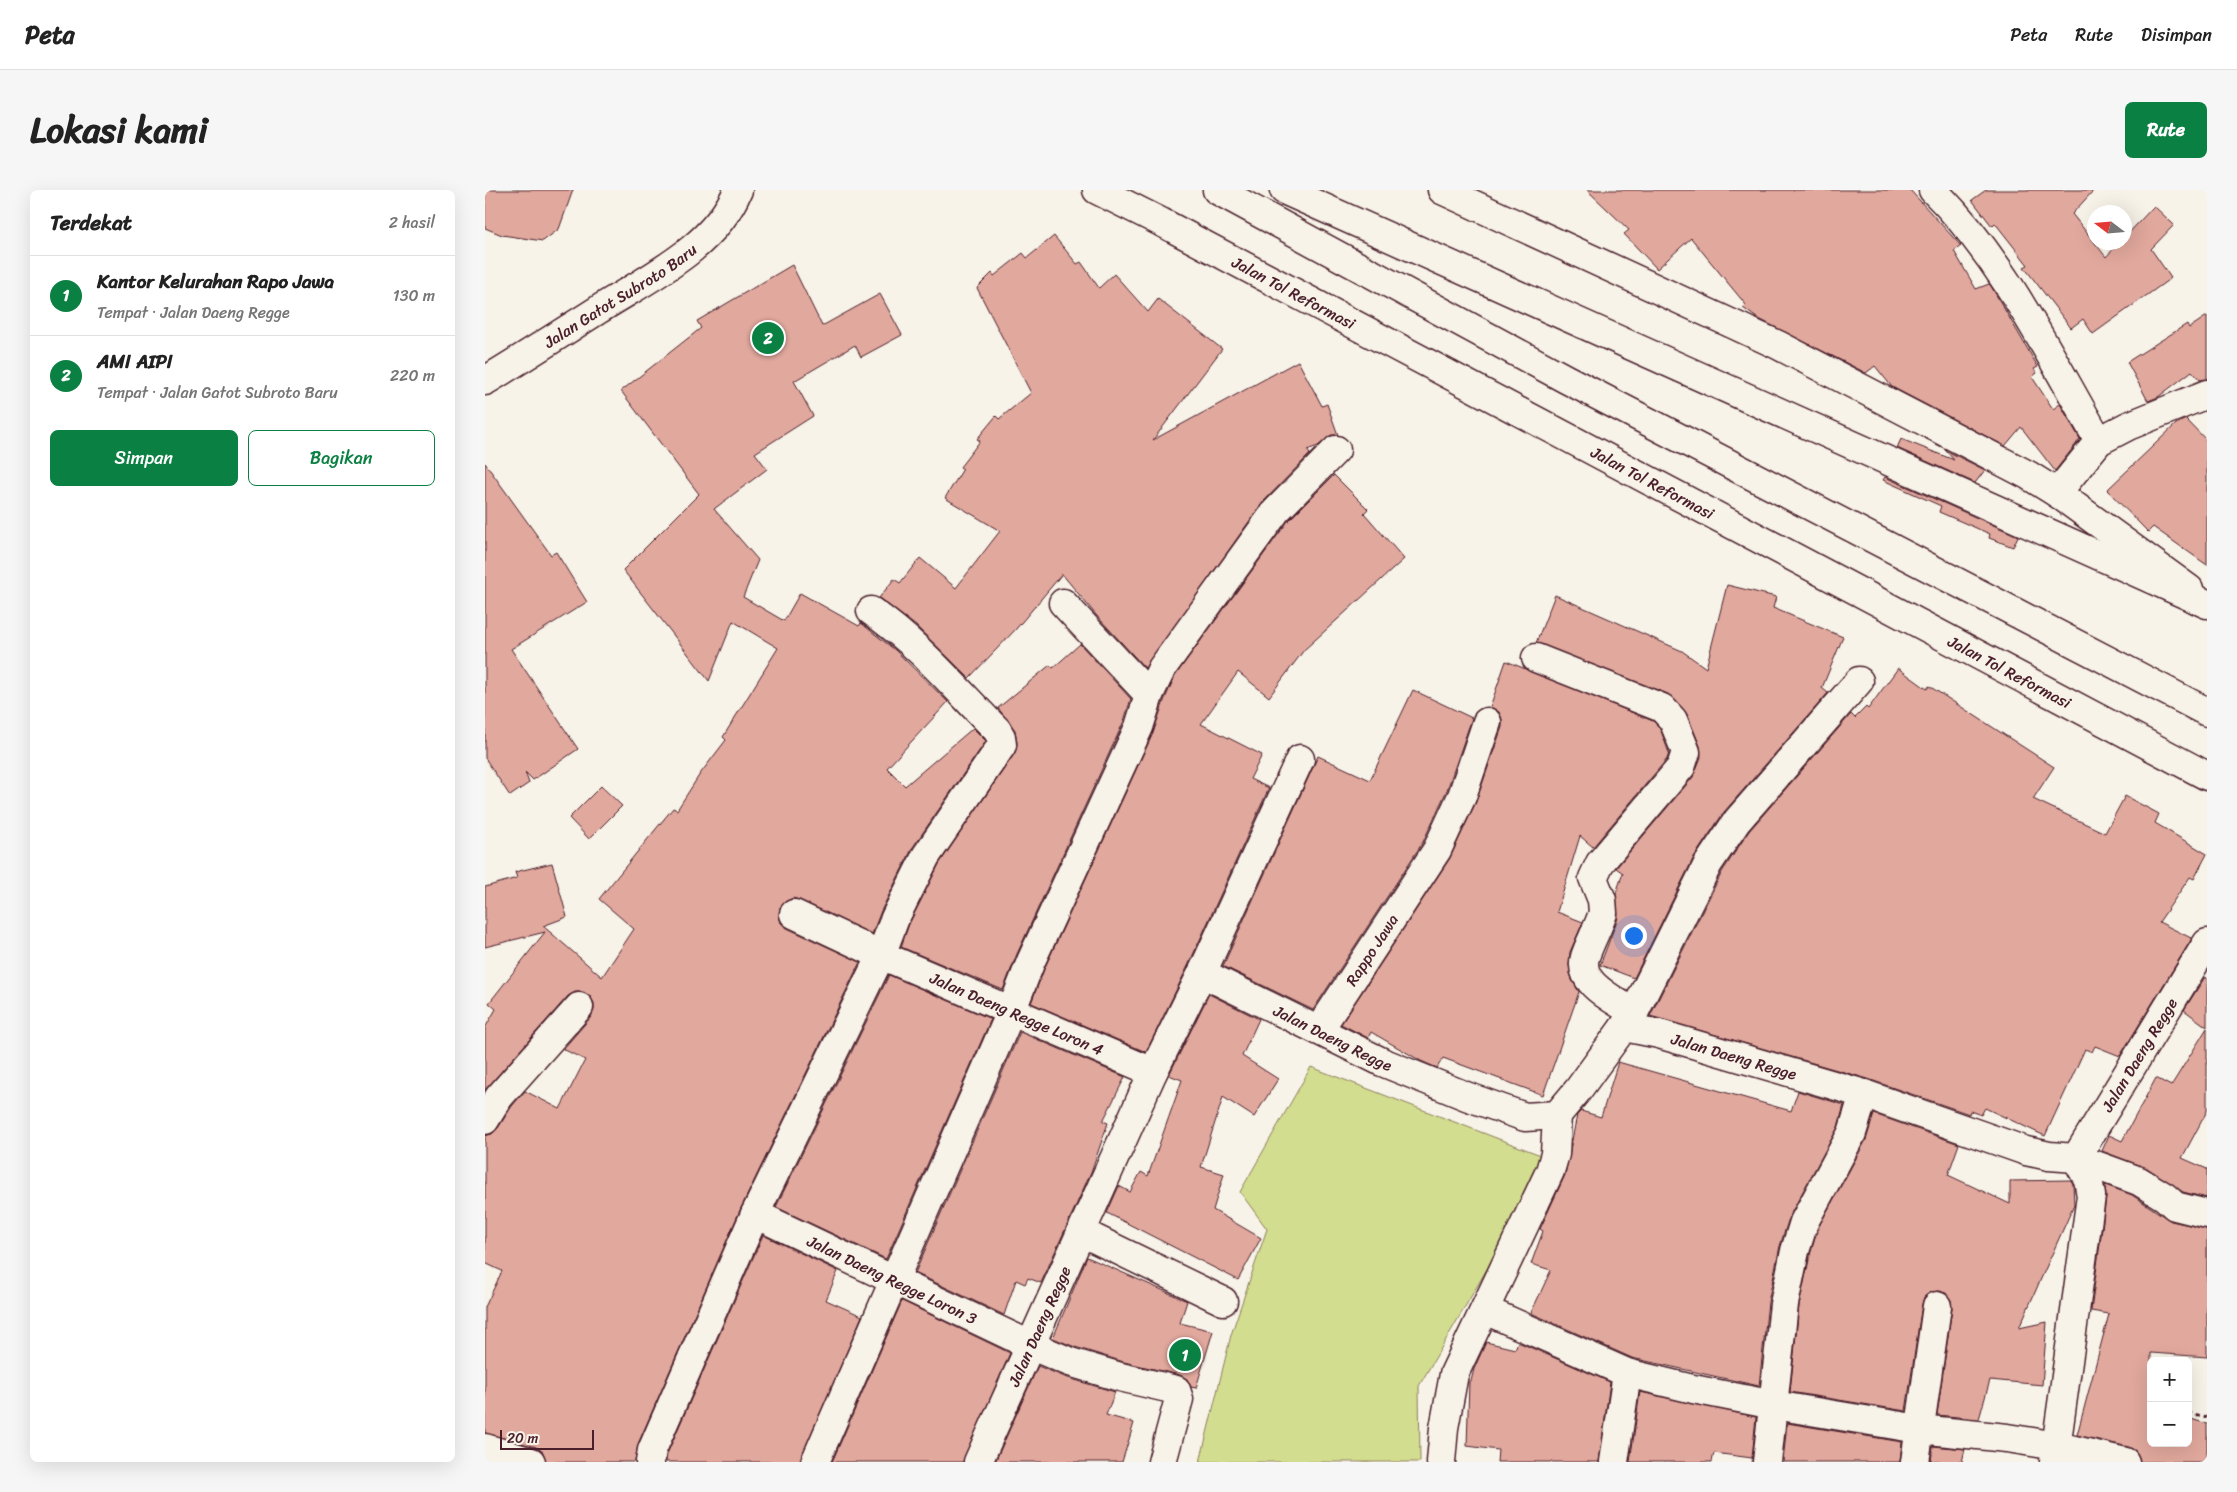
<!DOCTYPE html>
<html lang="id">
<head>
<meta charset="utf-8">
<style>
  :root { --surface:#fff; --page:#f6f6f6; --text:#222; --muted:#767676; --line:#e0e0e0; --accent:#0b8043 }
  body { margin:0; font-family:Sriracha,sans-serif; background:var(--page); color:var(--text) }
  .controls { position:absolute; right:15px; bottom:15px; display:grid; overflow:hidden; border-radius:8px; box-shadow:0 5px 20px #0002 }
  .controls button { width:45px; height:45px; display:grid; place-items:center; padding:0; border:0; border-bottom:1px solid var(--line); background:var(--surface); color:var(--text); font:25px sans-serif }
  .compass { position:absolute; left:1602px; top:15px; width:45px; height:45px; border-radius:50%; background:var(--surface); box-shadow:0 5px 20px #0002; rotate:286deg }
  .scale { position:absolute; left:15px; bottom:12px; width:94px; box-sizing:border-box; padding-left:5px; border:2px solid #4a1f2b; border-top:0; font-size:14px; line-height:18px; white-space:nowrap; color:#4a1f2b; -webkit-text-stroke:4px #f7f3e8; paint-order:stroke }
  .you { position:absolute; left:1148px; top:745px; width:18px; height:18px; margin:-12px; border:4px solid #fff; border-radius:50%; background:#1a73e8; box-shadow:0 0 0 8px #1a73e833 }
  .badge { display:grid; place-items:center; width:32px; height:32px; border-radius:50%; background:var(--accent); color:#fff; font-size:16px; font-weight:700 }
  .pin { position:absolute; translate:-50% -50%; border:2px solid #fff; box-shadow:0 1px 5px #0006 }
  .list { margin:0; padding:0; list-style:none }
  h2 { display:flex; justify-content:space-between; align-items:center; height:65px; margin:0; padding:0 20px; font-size:21px }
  h2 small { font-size:16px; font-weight:400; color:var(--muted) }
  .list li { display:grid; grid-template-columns:32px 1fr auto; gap:15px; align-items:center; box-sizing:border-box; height:80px; padding:0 20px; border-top:1px solid var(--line) }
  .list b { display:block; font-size:19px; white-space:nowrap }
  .list p { margin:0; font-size:16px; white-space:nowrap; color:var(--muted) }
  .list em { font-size:16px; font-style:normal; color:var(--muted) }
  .actions { display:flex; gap:10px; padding:15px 20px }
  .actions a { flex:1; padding:11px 0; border:1px solid var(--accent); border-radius:8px; text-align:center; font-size:18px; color:var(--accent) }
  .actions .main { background:var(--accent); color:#fff }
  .map { position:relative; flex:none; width:1722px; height:1272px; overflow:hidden; border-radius:8px }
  header { display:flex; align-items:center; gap:30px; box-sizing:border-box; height:70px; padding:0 25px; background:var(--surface); border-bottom:1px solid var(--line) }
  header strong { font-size:24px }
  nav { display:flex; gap:28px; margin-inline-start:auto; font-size:18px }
  .intro { display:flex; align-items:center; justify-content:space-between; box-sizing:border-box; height:120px; padding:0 30px }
  h1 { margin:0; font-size:35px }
  .button { padding:12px 22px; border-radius:8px; background:var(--accent); color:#fff; font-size:18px; font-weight:700 }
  main { display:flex; gap:30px; padding:0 30px }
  aside { flex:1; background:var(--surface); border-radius:8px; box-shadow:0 5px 20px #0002 }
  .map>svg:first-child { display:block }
</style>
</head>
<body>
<header>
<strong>Peta</strong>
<nav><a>Peta</a><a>Rute</a><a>Disimpan</a></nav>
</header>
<div class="intro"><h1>Lokasi kami</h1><a class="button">Rute</a></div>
<main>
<aside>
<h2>Terdekat<small>2 hasil</small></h2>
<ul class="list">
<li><span class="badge">1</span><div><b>Kantor Kelurahan Rapo Jawa</b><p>Tempat · Jalan Daeng Regge</p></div><em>130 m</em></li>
<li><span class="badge">2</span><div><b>AMI AIPI</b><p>Tempat · Jalan Gatot Subroto Baru</p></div><em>220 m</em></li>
</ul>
<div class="actions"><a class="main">Simpan</a><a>Bagikan</a></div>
</aside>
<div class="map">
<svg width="1722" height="1272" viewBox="0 0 1722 1272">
  <rect width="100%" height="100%" fill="#f7f3e8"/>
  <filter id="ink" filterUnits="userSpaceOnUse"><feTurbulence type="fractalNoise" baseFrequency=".02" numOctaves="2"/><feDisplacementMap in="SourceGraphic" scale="10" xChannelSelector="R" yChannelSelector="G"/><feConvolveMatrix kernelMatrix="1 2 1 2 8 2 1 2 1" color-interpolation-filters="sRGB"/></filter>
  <g filter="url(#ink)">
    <path fill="#d2dd8f" stroke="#8e7e5d" d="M826 877 1066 969 934 1196 935 1272H715L746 1145 782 1039 755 1002Z"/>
    <path fill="#e1a89d" stroke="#4a1f2b" d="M0 0H88L74 39 58 51 17 45 0 38Z
      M1102 0H1425L1476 56 1469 61 1491 99 1504 94 1506 96 1553 177 1549 179 1552 183 1547 187 1568 219 1575 214 1595 249 1570 281 1536 237 1520 256 1407 197 1390 176 1381 183 1272 128 1258 118 1261 115 1206 48 1172 79 1139 44 1144 40Z
      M1501 0H1609L1587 24 1621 67 1635 52H1640V47L1669 16 1689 35 1666 59 1686 88 1608 144 1598 129 1586 138 1539 77 1543 75 1510 33 1507 36 1487 10Z
      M569 46 592 74 596 72 614 98 629 84 663 122 673 109 737 159 668 250 813 171 837 216 842 214 853 245H846L833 256 822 260 825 264 778 312 660 478 611 425 577 384 531 439 484 488 431 436 394 408 409 389 415 393 435 368 471 398 515 341 460 308 478 279 475 277 495 251 492 249 511 226 514 229 546 203 492 98 507 83 509 86 538 63 542 68Z
      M307 75 337 136 395 104 417 145 376 167 370 155 309 191 328 226 270 263 282 279 229 319 273 370 258 407 299 431 315 403 374 436 376 433 410 460 463 512 402 578 420 596 488 538 501 551 428 657 396 721 387 744 315 710 308 708 301 711 295 717 294 726 296 733 302 738 375 772 256 1018 153 1254 150 1272H61L58 1262 51 1257 0 1243V1117L17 1081 0 1073V946L7 944 13 938 27 916 40 901 75 919 100 870 78 859 106 827 109 820V813L105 806 98 802H90L83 806 0 900V838L11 819 4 813 60 742 0 757V697L32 688 30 682 67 673 82 727 58 736 117 787 149 739 114 709 188 618 192 620 215 584 241 550 238 547 293 458 248 431 224 491 138 380 214 304 136 201 216 138 212 131Z
      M1722 126V189L1715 190 1707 181 1673 207 1663 211 1642 172 1702 134 1704 138Z
      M1701 229 1722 251V375L1668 337 1663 342 1622 300 1691 234Z
      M1416 249 1469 270 1460 260 1500 280 1490 293 1412 258Z
      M0 273 66 365 71 362 102 412 26 459 93 559 48 590 40 582 44 593 25 606 0 568Z
      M849 285 883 319 879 323 919 369 819 460 784 507 753 482 716 534 777 565 765 589 784 598 703 776 661 862 546 813 560 777 668 543 679 511 690 486 803 331Z
      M1400 287 1533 346 1528 357 1504 348 1505 344 1454 322 1456 316 1398 290Z
      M1242 395 1291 407 1288 418 1358 447 1337 498 1343 503 1239 622 1209 667 1149 788 1115 775 1133 728 1131 703 1138 683 1131 678 1208 587 1216 567 1215 556 1202 524 1183 504 1051 453 1070 405 1197 461 1221 478Z
      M595 454 646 509 639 531 532 764 518 800 416 757 424 734 454 674 530 563 532 553 530 540 513 518 565 475 568 478Z
      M1021 471 1168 531 1175 538 1184 563 1182 569 1108 657 1095 646 1072 722 1098 732 1085 762 1084 775 1087 790 1094 802 1058 905 958 868 952 878 936 871 886 842 883 848 856 834 965 668 991 612 1017 537V529L1014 522 1005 517Z
      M1413 478 1442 499 1444 496 1569 577 1548 609 1620 643 1640 606 1674 624 1670 633 1722 664 1709 689 1705 687 1674 732 1706 748V750L1635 866 1610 856 1607 862 1600 859 1560 946 1500 918 1496 925 1485 921 1484 924 1383 889 1165 826 1237 682 1264 641 1366 524 1370 528 1381 517 1383 519Z
      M928 500 987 528 962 600 938 652 828 820 738 776 833 566 885 590Z
      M116 596 137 616 104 649 84 628Z
      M404 785 506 829 401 1069 291 1017Z
      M1720 787 1722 788V837L1699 820Z
      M724 804 774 829 757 866 793 889 769 927 738 907 716 977 739 984 728 1020 776 1048 753 1090 622 1023 634 996 645 1002 656 982 663 986 697 890 684 885Z
      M1722 838V921L1697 968 1722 979V1008L1698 1002 1662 978 1617 961 1624 945 1637 951 1671 888 1686 896Z
      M535 842 640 887 618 931 623 933 606 982 556 1093 543 1088 540 1094 531 1090 519 1125 430 1083Z
      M1133 872 1306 921 1313 901 1359 915 1353 937 1305 1025 1295 1056 1283 1112 1274 1196 1147 1168 1046 1123 1066 1080 1046 1074 1058 1041 1055 1039 1080 985 1092 925 1096 921 1116 927Z
      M1389 924 1474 954 1463 985 1525 1014V991L1586 990 1588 994 1589 1015 1534 1138 1562 1132 1557 1195 1505 1190 1494 1229 1452 1225 1467 1118 1466 1110 1461 1103 1455 1101 1446 1102 1439 1107 1437 1114 1421 1221 1305 1202 1314 1116 1325 1065 1333 1038 1381 950Z
      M1620 995 1647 1005 1686 1031 1722 1039V1167L1666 1163V1253H1703V1228L1722 1234V1272H1655L1651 1261 1644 1257 1592 1245 1624 1124 1606 1121 1621 1008Z
      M278 1045 353 1081 341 1110 377 1126 315 1272H181L182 1264Z
      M602 1067 702 1111 695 1133 728 1141 711 1198 706 1197 702 1189 695 1185 639 1172 590 1157 568 1148Z
      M417 1111 525 1163 478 1272H347Z
      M1001 1152 1030 1159 1033 1152 1125 1192 1114 1272H1012L1013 1260 982 1256 984 1191H986L989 1179Z
      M553 1176 580 1187 630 1202 621 1225 649 1233 637 1272H510Z
      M1155 1202 1271 1227 1267 1268 1229 1263 1227 1272H1145Z
      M1302 1233 1417 1252 1415 1272H1298Z
      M1448 1256 1480 1259 1477 1272H1446Z"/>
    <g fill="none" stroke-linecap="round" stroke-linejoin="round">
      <defs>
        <g id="minor">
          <path d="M957 0 1293 155 1543 285 1572 303 1704 399"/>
          <path d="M1448 0C1519 70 1564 165 1614 251"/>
          <path id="s1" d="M0 191C38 168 75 144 113 120 163 88 229 58 253 0"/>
          <path d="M1572 303 1614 251 1643 236 1722 204"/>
          <path d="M578 413 664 505"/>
          <path d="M1051 468 1177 518 1188 530 1201 562 1196 577 1115 673 1108 688 1117 710 1118 723C1113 738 1105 752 1100 767 1092 794 1131 810 1149 823"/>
          <path id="s2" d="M309 724 396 765 668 882"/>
          <path d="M717 783 815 569"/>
          <path id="s3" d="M1139 837 1174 844 1379 904 1541 961 1564 966 1591 968 1654 991 1680 1007 1690 1016 1722 1024"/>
          <path id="s4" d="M834 840 952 660 977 606 1002 532"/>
          <path d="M0 930 14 907 94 817"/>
          <path id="s5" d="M1591 968 1722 753"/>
          <path id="s6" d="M270 1024 545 1155 585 1172 635 1187 691 1200 694 1209 677 1272"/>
          <path d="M596 1042 738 1111"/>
          <path d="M1000 1120 1142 1183 1208 1199 1289 1215 1434 1239 1522 1248 1572 1256 1640 1272"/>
          <path d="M0 1258 46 1272"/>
          <path d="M165 1272 167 1260 270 1024 396 765 410 728 441 666 517 555 516 547 512 540C471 499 434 454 386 421"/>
          <path d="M330 1272 526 822 546 771 654 537 664 505 677 478 791 321 851 260"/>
          <path id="s7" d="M493 1272 668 882 717 783 897 872 981 906 1040 927 1072 925 1093 900 1149 823 1223 674 1252 631 1374 491"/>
          <path d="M956 1272 959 1238 969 1184 1065 981 1070 964 1072 925"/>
          <path d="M1129 1272 1142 1183"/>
          <path d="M1282 1272 1299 1114 1310 1061 1319 1032 1367 943 1379 904"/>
          <path d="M1430 1272 1452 1116"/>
          <path d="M1569 1272 1606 1006 1603 989 1591 968"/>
        </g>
        <g id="highway">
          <path id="s8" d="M612 0 676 32 1722 586"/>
          <path d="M732 0 1081 189 1722 522"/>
          <path d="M799 0 1722 414"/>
        </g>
      </defs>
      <use href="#minor" stroke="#4a1f2b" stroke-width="31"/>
      <use href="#highway" stroke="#4a1f2b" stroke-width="31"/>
      <path stroke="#4a1f2b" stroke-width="3" stroke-dasharray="4 4" stroke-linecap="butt" d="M1703 1223 1722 1227"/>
      <use href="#minor" stroke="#f7f3e8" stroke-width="28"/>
      <use href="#highway" stroke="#f7f3e8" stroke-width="28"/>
    </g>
  </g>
  <g text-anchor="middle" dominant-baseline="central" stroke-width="4" stroke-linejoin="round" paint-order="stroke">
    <g font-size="16" fill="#4a1f2b" stroke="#f7f3e8">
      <text stroke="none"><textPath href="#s8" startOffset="222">Jalan Tol Reformasi</textPath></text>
      <text stroke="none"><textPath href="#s1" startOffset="160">Jalan Gatot Subroto Baru</textPath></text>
      <text stroke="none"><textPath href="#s8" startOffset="628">Jalan Tol Reformasi</textPath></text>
      <text stroke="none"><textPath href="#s8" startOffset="1032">Jalan Tol Reformasi</textPath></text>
      <text stroke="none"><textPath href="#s4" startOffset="96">Rappo Jawa</textPath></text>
      <text stroke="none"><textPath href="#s2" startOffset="244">Jalan Daeng Regge Loron 4</textPath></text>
      <text stroke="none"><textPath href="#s7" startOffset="684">Jalan Daeng Regge</textPath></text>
      <text stroke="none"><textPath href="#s5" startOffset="121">Jalan Daeng Regge</textPath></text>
      <text stroke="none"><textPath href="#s3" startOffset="114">Jalan Daeng Regge</textPath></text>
      <text stroke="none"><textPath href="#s6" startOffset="152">Jalan Daeng Regge Loron 3</textPath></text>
      <text stroke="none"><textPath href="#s7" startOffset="149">Jalan Daeng Regge</textPath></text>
    </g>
  </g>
</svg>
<div class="controls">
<button>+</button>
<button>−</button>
</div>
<svg class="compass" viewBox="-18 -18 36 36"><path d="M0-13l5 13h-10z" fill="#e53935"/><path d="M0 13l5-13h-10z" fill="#767676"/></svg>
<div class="scale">20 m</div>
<div class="you"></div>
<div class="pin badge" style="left:700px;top:1165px">1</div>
<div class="pin badge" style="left:283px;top:148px">2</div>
</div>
</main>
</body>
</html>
